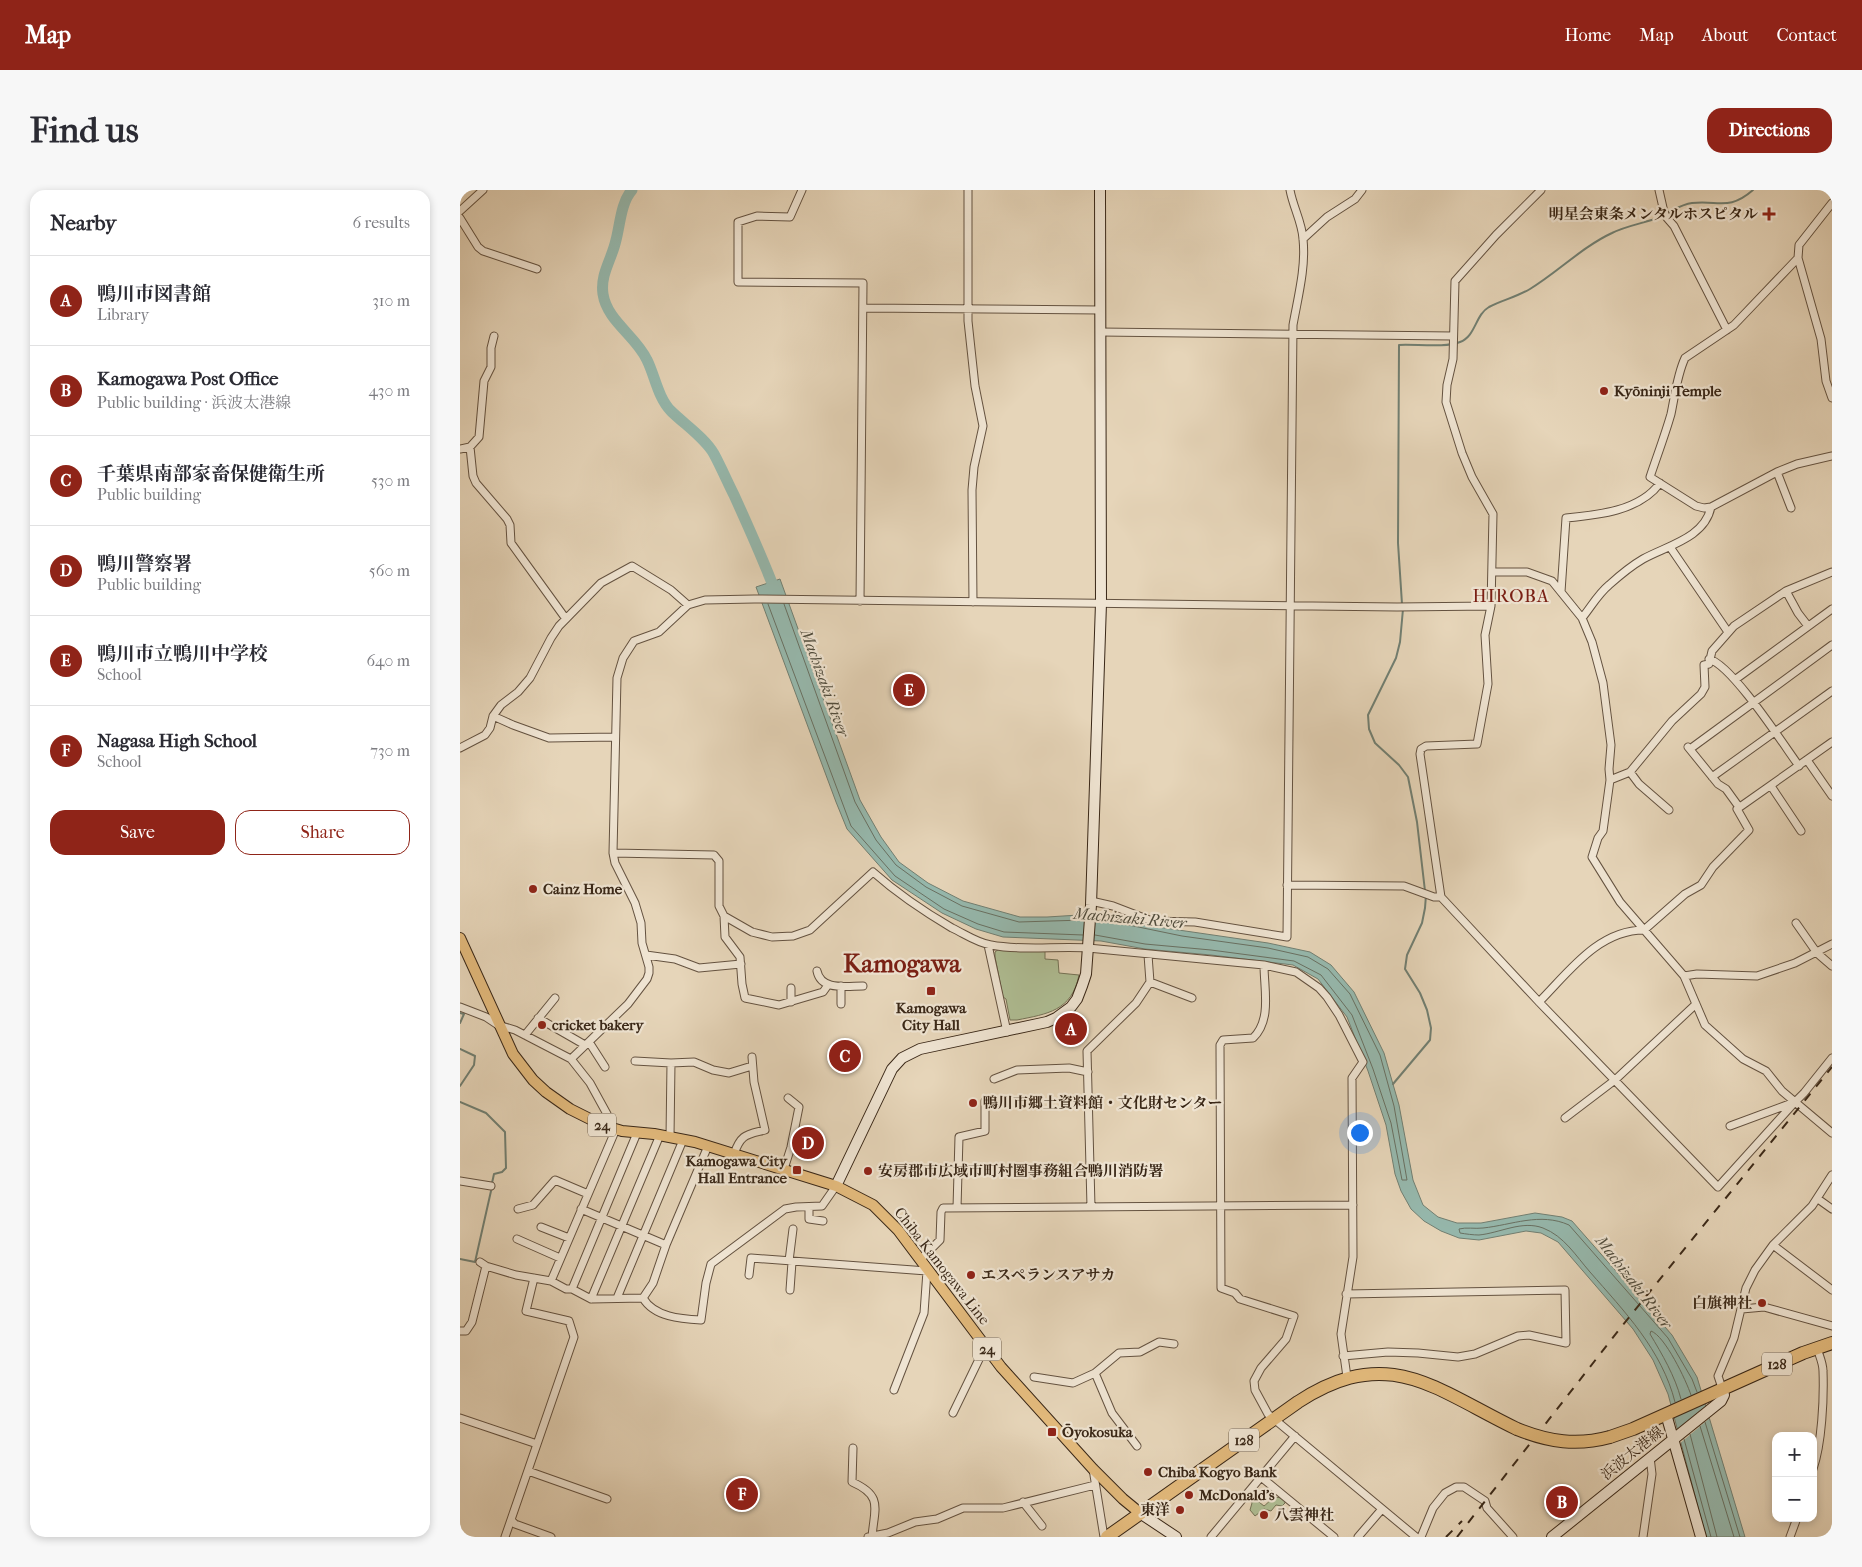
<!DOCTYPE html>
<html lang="en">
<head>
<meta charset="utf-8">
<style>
  :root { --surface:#fff; --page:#f7f7f7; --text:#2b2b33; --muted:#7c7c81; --line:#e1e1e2; --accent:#8f2418 }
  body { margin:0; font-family:"IM FELL French Canon","Noto Serif JP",serif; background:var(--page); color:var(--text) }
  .controls { position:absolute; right:15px; bottom:15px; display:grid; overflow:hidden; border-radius:10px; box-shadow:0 2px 8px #0003 }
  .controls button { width:45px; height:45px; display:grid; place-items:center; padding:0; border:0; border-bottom:1px solid var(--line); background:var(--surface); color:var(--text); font:25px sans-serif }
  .you { position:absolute; left:899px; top:942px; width:18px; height:18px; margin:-12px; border:4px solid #fff; border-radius:50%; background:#1a73e8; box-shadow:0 0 0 8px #1a73e833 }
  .badge { display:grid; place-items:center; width:32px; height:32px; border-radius:50%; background:var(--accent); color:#fff; font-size:16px; font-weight:700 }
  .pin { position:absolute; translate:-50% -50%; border:2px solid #fff; box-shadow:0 1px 5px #0006 }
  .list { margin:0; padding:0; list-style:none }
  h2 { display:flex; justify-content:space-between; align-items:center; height:65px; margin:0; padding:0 20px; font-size:21px }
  h2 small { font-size:16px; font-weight:400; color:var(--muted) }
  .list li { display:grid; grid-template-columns:32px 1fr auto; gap:15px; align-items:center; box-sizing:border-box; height:90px; padding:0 20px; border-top:1px solid var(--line) }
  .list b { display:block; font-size:19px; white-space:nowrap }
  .list p { margin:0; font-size:16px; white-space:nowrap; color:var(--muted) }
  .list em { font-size:16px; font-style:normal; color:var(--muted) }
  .actions { display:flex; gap:10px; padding:15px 20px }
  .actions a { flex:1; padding:11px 0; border:1px solid var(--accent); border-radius:15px; text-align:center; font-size:18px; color:var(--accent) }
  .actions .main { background:var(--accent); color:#fff }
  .map { position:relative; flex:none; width:1372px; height:1347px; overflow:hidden; border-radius:15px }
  header { display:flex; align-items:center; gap:30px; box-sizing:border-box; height:70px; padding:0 25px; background:var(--accent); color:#fff }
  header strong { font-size:24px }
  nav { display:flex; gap:28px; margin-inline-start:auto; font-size:18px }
  .intro { display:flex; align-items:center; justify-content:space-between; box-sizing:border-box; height:120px; padding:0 30px }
  h1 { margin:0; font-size:35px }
  .button { padding:12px 22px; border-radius:15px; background:var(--accent); color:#fff; font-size:18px; font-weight:700 }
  main { display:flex; gap:30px; padding:0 30px }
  aside { flex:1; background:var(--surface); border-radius:15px; box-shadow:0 2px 8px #0003 }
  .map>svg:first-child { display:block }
</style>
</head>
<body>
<header>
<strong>Map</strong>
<nav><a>Home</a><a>Map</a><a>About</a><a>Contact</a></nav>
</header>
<div class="intro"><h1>Find us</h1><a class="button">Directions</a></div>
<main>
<aside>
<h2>Nearby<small>6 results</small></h2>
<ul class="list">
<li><span class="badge">A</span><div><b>鴨川市図書館</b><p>Library</p></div><em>310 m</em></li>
<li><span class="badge">B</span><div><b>Kamogawa Post Office</b><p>Public building · 浜波太港線</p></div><em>430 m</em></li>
<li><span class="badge">C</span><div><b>千葉県南部家畜保健衛生所</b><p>Public building</p></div><em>530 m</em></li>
<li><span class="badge">D</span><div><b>鴨川警察署</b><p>Public building</p></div><em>560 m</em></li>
<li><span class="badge">E</span><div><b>鴨川市立鴨川中学校</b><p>School</p></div><em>640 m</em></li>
<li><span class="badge">F</span><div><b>Nagasa High School</b><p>School</p></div><em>730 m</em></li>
</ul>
<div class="actions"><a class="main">Save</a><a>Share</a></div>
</aside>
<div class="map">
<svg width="1372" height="1347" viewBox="0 0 1372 1347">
  <rect width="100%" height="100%" fill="#e6d5b9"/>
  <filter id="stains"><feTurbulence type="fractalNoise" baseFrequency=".004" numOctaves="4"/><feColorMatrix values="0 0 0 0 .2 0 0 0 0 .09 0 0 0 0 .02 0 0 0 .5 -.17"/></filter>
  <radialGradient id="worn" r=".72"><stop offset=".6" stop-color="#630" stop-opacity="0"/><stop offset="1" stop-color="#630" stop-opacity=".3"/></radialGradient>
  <path fill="#afbe94" stroke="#747256" d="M539 759 585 760V769L598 770 599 783 619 785C612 821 587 824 557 830H550L546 809 543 807 535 767V762Z
    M790 1305 804 1316C813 1309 813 1304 825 1310V1313L822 1316 816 1315 811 1321 804 1319 795 1326 790 1320 792 1313 789 1307Z"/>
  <path fill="#96b9ae" stroke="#717f72" d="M320 389 400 610 421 647 439 672 468 693 503 711 560 727H587L619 725 660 728 684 735 808 753 850 762 871 775 894 802 924 863 939 915 953 990 963 1015 978 1027 997 1033H1021L1075 1023 1102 1027 1112 1031 1212 1145 1237 1187 1285 1347H1246L1208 1204 1193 1170 1173 1139 1098 1052 1081 1043 1066 1041 1019 1050 999 1048 981 1041 964 1031 951 1019 941 1001 935 984 926 935 908 881 887 827 858 789 833 775 751 765 685 759 641 751 543 747 516 739 482 723 432 690 387 639 376 612 296 397Z"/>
  <path fill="#e6d5b9" d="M1248 1214 1251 1227 1218 1255 1215 1241Z"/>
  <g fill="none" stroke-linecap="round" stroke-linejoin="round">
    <path stroke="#687062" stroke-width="1" d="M308 414 391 636 435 686 484 719 518 734 544 742 623 745
      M324 414 395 612 416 650 436 675 466 697 502 716 559 732 624 730
      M635 745 685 754 751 760 834 771 861 785 892 825 913 879 931 933 942 990H947L934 916 920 865 890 804 868 779 848 767 808 758 722 746 659 733 636 731
      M1221 1209C1215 1186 1202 1164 1190 1144L1191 1141C1205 1146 1226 1190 1231 1205
      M1215 1212C1202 1160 1164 1121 1130 1082 1116 1066 1104 1046 1083 1038 1062 1030 1040 1043 1019 1045 1013 1045 1006 1044 1000 1043L999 1039C1006 1037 1015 1039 1023 1038 1052 1035 1080 1022 1109 1035L1208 1148 1232 1189 1237 1202
      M1245 1232 1280 1347
      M1240 1236 1274 1347
      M1230 1244 1257 1347
      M1224 1249 1251 1347"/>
    <path stroke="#717f72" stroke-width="2" d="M1207 23C1215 19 1223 14 1232 13 1259 10 1269 21 1293 0
      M942 414 938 353 939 155C956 154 985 158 1000 152 1016 146 1015 125 1029 117 1042 110 1057 107 1070 99 1098 82 1122 57 1152 43 1168 35 1186 33 1203 26
      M943 419 940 452 936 468 908 525 909 539 915 553 939 575 948 587 957 632 965 701
      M0 823 4 824 0 833
      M0 859 15 866 14 875 0 896
      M933 894 970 850 971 838 967 820 960 803 945 779 947 765 962 733 965 718 966 705
      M0 912 26 923 45 942 46 978 42 982 34 984 32 993
      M0 1069 15 1072 31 1001"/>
    <path stroke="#96b9ae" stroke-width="11" d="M172 0C161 12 160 35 156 50 152 69 140 84 143 104 147 131 176 146 187 170 195 186 198 208 211 221 224 234 245 248 254 264 261 277 267 291 274 305 289 338 304 371 317 406"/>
    <defs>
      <path id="street" d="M342 0 330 27 297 26 278 32V92L403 93 400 411
        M508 0V131L515 196 523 236 514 277 512 300 513 412
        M1081 0 1036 45 995 91 993 169 987 195 986 212 1002 263 1012 287 1033 324 1031 416 1025 445 1028 494 1017 554 966 556 961 559 960 564 981 707 1079 812 1258 997 1335 912 1344 903 1372 868
        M1199 0 1204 22 1207 28 1214 36 1267 140
        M1372 13 1339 55 1338 68 1361 149 1366 191 1372 208
        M0 21 23 0
        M0 28 18 57 23 61 77 79
        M843 49 867 27 895 9 902 0
        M1338 68 1274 135 1225 168C1217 185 1215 205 1211 224 1205 245 1197 266 1190 287L1236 316 1244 318 1251 317 1317 282 1337 274 1372 266
        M403 118 640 120
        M640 142 993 146
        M10 257 13 286 16 293 47 329 50 335 51 353 106 429
        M0 259 10 257 19 247 24 191 31 177V158L34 146
        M1317 282 1331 318
        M1210 357 1268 442
        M1033 382H1067L1092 391 1122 428 1132 452 1143 493 1151 555 1149 579 1150 590 1143 641 1138 648 1132 667 1160 712 1224 786 1245 835 1283 869 1306 881 1322 901 1372 943
        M1326 401 1338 423 1348 436
        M1101 402 1106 328C1138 325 1180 321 1200 293
        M1122 428C1131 417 1138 404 1149 395 1159 386 1171 376 1183 369 1206 356 1245 348 1251 317
        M1249 469C1272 475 1323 554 1339 576
        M1276 489 1372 419
        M33 526 53 535 89 548 155 547
        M1228 557 1258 594 1266 599 1279 617
        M0 558 25 545 30 538 33 526 41 515 58 502 70 488 91 448 99 436 141 393 172 376 211 400 228 415
        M1230 559 1372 455
        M1347 570 1372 606
        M1170 582 1179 594 1209 620
        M1252 587 1372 501
        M1150 590 1170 582 1212 531 1241 504 1245 497 1244 475 1249 474 1252 461 1274 436 1326 401 1372 382
        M1311 596 1341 641
        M153 663 254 665 259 671V716L264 726 292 742 312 747 333 746 350 740 413 682C439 705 463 721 492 738 505 744 517 753 531 755 562 761 596 756 628 758L804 775 836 782 859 798 867 807 879 825 903 872 892 888 893 1067 881 1144 887 1187
        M827 695 944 696 974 707H981
        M631 711 653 716 692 731 735 732 827 747 833 135C838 107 846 77 843 49 842 32 833 17 830 0
        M264 726 265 747 280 767 282 794 285 808 319 815 363 802 368 795
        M1336 733 1357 763 1372 776
        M528 755 547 842
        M186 765 215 769 239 778 281 774
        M804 775C804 799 812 830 793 848L763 850 760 855 761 1098 775 1103 780 1109 834 1126 826 1149 801 1178 794 1191 795 1200 808 1224 956 1347
        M357 781C361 801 386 796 403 796
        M1224 786 1237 784 1297 786 1335 773 1372 754
        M690 792 732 808
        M381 796V814
        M331 798V812
        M1079 812C1108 783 1138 740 1184 740L1225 704 1241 695 1253 677 1289 640 1277 619 1372 552
        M0 817 26 827 38 835 55 840 111 869 130 893 147 924 150 930 149 937
        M78 828 125 855
        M65 845 95 808
        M129 852 145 877
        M111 869 168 814 187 789 189 783V777L182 753 181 733 175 713 155 673 153 663 157 488 163 468 174 451 199 442 228 415 245 410 294 409 937 417 1031 416
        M175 871 211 873 234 872 253 880 269 883 292 876
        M534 889 557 880 609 878 628 882
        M1105 928 1155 890 1236 814
        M1270 936 1332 913
        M210 947 211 873
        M274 964C281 944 286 945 305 940L294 892 292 867
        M324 979 331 957 339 917 328 908
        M0 991 31 996
        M1358 1009 1372 1019
        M349 1017V1029L363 1031
        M631 1017 627 861 676 813 690 792 688 765
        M497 1018 499 947 525 941V911
        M58 1019 73 1015 95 990 128 1004
        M121 1019 206 1055
        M81 1037 109 1048
        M57 1049 100 1068
        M1313 1055 1372 1100
        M460 1070 480 1050 481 1022 483 1018 893 1015
        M329 1071 333 1039
        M20 1072 26 1076 56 1085 91 1091 106 1099H112L131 1109 183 1108C194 1127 221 1129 241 1130L246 1093 251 1074 325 1019 336 1017 362 1016 376 996
        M289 1085 291 1068 467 1081 464 1123 434 1200
        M91 1091 156 939
        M112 1099 177 943
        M330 1100 332 1072
        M157 1108 223 950
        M183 1108 193 1093 206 1055 248 956
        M131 1109 200 945
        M1282 1119 1304 1117 1372 1136
        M0 1141H6L12 1132 26 1076
        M883 1166 928 1162 958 1163 998 1167 1015 1164 1058 1146 1069 1145 1106 1153 1105 1100 886 1104
        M635 1183 652 1223 677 1256
        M574 1187 613 1193 635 1183 659 1163 680 1162 699 1152 714 1154
        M1262 1198 1258 1186 1274 1148 1286 1098 1295 1080 1313 1055 1352 1016 1372 985
        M493 1223 525 1157
        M0 1228 77 1254
        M393 1258 392 1292C424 1306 414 1319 412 1347
        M633 1279 644 1347
        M1353 1279C1362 1253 1364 1208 1363 1181 1363 1173 1359 1165 1357 1158
        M68 1281 147 1309
        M801 1287 874 1347
        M563 1312 582 1336
        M51 1330 55 1334 91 1347
        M45 1347 114 1147 109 1131 66 1121 74 1088
        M408 1347 428 1343 455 1332 477 1329 503 1318H543L635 1295
        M751 1347 835 1246
        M898 1347 922 1319
        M961 1347 973 1318 985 1303 996 1297H1004L1025 1311 1027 1318 1053 1347
        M1183 1347 1192 1284 1190 1267
        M1330 1347 1337 1328"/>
      <path id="secondary" d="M376 996 432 879 442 868 460 859 587 832 596 828 611 817 617 809 622 796 626 784 631 715 641 413 640 0
        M1206 1224 1241 1347
        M680 1323 716 1347
        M1092 1347 1261 1211 1264 1205 1262 1198"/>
      <path id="primary" d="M0 748 53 864 73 890 86 902 110 919 142 935 162 941 194 944 235 952 376 996 413 1015 438 1040 541 1177 633 1279 663 1309 680 1323"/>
      <path id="highway" d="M1150 1247 1173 1239 1343 1163 1372 1153
        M647 1347 838 1212C929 1153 974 1199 1057 1239"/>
    </defs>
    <use href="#street" stroke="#645240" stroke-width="9"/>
    <use href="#secondary" stroke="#392717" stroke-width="12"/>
    <use href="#primary" stroke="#392717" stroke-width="12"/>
    <use href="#highway" stroke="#392717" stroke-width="14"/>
    <use href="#street" stroke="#efe4d2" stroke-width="7"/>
    <use href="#secondary" stroke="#efe4d2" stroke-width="10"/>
    <use href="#primary" stroke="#e3ba7c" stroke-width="10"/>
    <use href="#highway" stroke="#e3ba7c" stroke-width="12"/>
    <path stroke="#392717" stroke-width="2" stroke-dasharray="9 9" stroke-linecap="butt" d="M986 1347 1002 1331
      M997 1347 1162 1136 1372 877"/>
    <defs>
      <path id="highway-bridge" d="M1057 1239C1089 1252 1117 1256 1150 1247"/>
    </defs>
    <use href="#highway-bridge" stroke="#392717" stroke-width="14" stroke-linecap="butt"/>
    <use href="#highway-bridge" stroke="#e3ba7c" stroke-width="12"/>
  </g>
  <g fill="#8f2418" stroke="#efe4d2" stroke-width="2">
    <path d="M1306.5 16.5h5v5h5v5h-5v5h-5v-5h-5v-5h5z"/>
    <circle cx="1144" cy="201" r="5"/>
    <circle cx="73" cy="699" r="5"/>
    <rect x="466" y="796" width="10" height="10" rx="2.5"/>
    <circle cx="82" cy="835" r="5"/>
    <circle cx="513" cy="913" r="5"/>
    <rect x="332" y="975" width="10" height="10" rx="2.5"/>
    <circle cx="408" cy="981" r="5"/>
    <circle cx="511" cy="1085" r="5"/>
    <circle cx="1302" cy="1113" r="5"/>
    <rect x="587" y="1237" width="10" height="10" rx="2.5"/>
    <circle cx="688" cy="1282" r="5"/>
    <circle cx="729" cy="1305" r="5"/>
    <circle cx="720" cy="1320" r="5"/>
    <circle cx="804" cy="1325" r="5"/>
  </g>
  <g text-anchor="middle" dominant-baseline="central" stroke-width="4.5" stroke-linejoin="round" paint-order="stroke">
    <g fill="#efe4d2" stroke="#70604f" stroke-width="1">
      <rect x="128" y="923.5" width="28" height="23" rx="4"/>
      <rect x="513" y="1147.5" width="28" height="23" rx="4"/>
      <rect x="1302" y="1162.5" width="30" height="23" rx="4"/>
      <rect x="769" y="1238.5" width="30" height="23" rx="4"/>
    </g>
    <g font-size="14" font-weight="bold" fill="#392717">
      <text x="142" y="935">24</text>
      <text x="527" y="1159">24</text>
      <text x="1317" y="1174">128</text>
      <text x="784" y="1250">128</text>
    </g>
    <g font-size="15" font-weight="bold" fill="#392717" stroke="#efe4d2" text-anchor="start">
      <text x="1298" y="24" text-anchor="end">明星会東条メンタルホスピタル</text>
      <text x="1154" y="201">Kyōninji Temple</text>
      <text x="83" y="699">Cainz Home</text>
      <text x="471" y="818" text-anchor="middle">Kamogawa<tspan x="471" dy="17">City Hall</tspan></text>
      <text x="92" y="835">cricket bakery</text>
      <text x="523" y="913">鴨川市郷土資料館・文化財センター</text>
      <text x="327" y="971" text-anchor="end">Kamogawa City<tspan x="327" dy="17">Hall Entrance</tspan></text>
      <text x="418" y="981">安房郡市広域市町村圏事務組合鴨川消防署</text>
      <text x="521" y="1085">エスペランスアサカ</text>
      <text x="1292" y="1113" text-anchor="end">白旗神社</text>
      <text x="602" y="1242">Ōyokosuka</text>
      <text x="698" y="1282">Chiba Kogyo Bank</text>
      <text x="739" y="1305">McDonald's</text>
      <text x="710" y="1320" text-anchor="end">東洋</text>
      <text x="814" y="1325">八雲神社</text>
    </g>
    <g font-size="15" fill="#392717" stroke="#efe4d2">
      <text transform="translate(482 1076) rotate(52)">Chiba Kamogawa Line</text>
      <text transform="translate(1172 1263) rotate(-39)">浜波太港線</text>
    </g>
    <g font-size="16" font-style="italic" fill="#504c3d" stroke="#efe4d2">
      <text transform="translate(365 493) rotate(70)">Machizaki River</text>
      <text transform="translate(670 728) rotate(5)">Machizaki River</text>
      <text transform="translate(1174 1092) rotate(52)">Machizaki River</text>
    </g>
    <g font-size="18" letter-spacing="1" fill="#7a1f14" stroke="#efe4d2">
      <text x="1051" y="406">HIROBA</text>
    </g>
    <g font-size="25" font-weight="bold" fill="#7a1f14" stroke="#efe4d2">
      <text x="442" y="773">Kamogawa</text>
    </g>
  </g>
  <rect width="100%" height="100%" filter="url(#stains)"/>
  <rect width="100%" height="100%" fill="url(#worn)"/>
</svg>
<div class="controls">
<button>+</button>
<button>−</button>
</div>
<div class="you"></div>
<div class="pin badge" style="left:611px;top:839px">A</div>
<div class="pin badge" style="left:1102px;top:1312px">B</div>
<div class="pin badge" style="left:385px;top:866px">C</div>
<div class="pin badge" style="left:348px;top:953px">D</div>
<div class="pin badge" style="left:449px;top:500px">E</div>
<div class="pin badge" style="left:282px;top:1304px">F</div>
</div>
</main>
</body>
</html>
